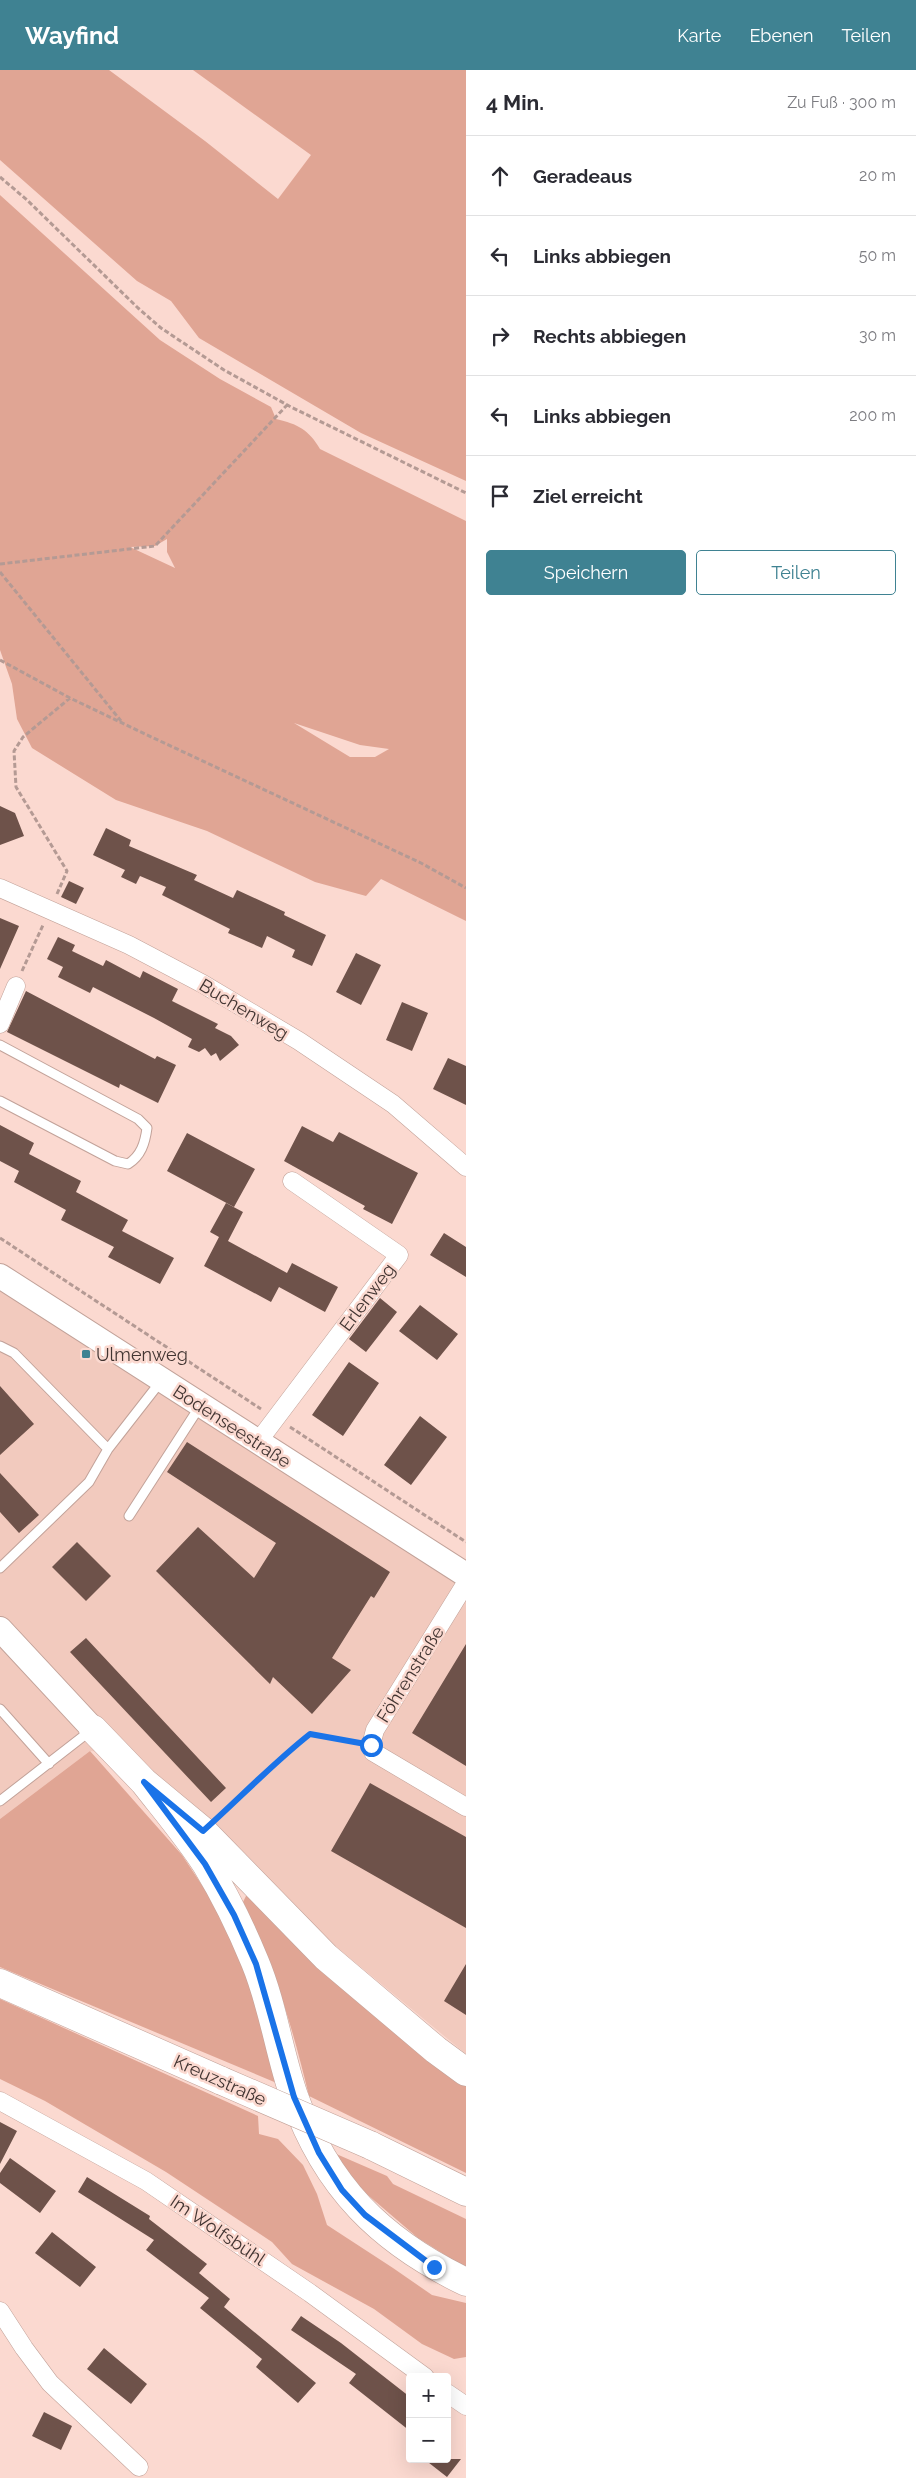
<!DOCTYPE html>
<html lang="de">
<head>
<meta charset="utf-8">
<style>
  :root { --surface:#fff; --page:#f7f7f7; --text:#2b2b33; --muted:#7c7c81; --line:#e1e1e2; --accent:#3f8292 }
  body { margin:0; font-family:Raleway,sans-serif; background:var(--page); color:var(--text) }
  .controls { position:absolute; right:15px; bottom:15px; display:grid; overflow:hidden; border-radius:5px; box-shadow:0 5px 20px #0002 }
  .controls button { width:45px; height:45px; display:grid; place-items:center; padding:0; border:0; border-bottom:1px solid var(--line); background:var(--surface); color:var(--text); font:25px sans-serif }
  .stop { position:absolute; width:15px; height:15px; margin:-11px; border:4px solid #1a73e8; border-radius:50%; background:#fff }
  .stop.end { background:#1a73e8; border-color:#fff; box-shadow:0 1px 5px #0008 }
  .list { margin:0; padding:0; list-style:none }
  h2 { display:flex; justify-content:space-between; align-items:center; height:65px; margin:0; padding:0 20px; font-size:21px }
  h2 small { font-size:16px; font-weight:400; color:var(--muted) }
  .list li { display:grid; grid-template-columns:32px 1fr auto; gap:15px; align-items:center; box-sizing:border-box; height:80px; padding:0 20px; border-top:1px solid var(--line) }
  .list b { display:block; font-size:19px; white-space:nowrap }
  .list em { font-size:16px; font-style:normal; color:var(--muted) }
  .actions { display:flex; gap:10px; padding:15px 20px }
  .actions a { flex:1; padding:11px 0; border:1px solid var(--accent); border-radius:5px; text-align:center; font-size:18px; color:var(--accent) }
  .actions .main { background:var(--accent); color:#fff }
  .icon { flex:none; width:28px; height:28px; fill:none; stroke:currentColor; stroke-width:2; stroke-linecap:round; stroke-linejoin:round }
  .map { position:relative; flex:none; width:466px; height:2408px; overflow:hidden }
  header { display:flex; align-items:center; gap:30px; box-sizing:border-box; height:70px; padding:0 25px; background:var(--accent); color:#fff }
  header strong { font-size:24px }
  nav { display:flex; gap:28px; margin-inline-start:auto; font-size:18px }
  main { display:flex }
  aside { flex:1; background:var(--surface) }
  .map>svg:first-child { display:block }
</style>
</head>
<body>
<header>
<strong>Wayfind</strong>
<nav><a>Karte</a><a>Ebenen</a><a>Teilen</a></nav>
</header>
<main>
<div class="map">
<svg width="466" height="2408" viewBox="0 0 466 2408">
  <rect width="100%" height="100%" fill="#fbd9d0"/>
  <path fill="#f2cabe" d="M0 1220 466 1517V1984L298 1845 135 1685 90 1681 0 1749Z"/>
  <path fill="#e0a594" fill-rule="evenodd" d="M0 0H109L205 71 278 129 311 85 193 0H466V411L361 363 199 268 171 231 137 211 0 90Z
    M0 125 160 270 220 309 271 337 276 349C298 354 309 360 320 379L466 451V851L381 809 366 826 315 812 207 761 116 730 32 678 17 649 12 614 0 580ZM167 469V482L175 498 130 477 155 476ZM294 653 360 675 389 679 375 687H350Z
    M90 1681 182 1785 223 1847 249 1913 279 2014 0 1897V1749Z
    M247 1824 466 2014V2103L309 2026C293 1960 274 1893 243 1832Z
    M0 1929 258 2046 259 2064 278 2069 303 2095 317 2124 327 2155 393 2198 432 2225 466 2233V2287L454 2289 422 2274 374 2239 292 2194 272 2172 166 2102 45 2031 0 2009Z
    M334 2083 387 2106 393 2114 466 2149V2198L418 2168 362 2120Z"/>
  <path fill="#6e524a" d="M0 736 15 743 24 766 0 775Z
    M106 758 131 770 129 776 197 805 194 810 233 828 237 820 285 842 284 845 326 865 312 896 292 887 295 880 267 866 262 878 228 863 230 859 162 825 166 817 140 806 136 814 121 807 125 800 93 785Z
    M69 811 84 818 76 834 61 827Z
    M0 848 19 856 0 899Z
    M58 867 75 875 72 881 103 896 106 890 140 908 143 901 178 919 172 931 218 954 215 958 231 966 239 975 220 991 216 983 211 986 205 978 199 982 188 977 192 969 154 948 93 917 90 923 58 907 63 897 47 889Z
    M356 883 381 895 361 935 336 922Z
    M26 921 155 989 157 986 176 995 158 1033 120 1014 119 1018 7 962Z
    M402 932 428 943 412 981 386 970Z
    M448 988 466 996V1035L433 1019Z
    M0 1055 34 1073 29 1084 81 1111 76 1122 128 1150 122 1161 174 1188 160 1214 108 1187 114 1177 61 1150 66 1140 14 1112 19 1101 0 1091Z
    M302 1056 333 1072 339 1062 418 1103 392 1154 363 1139 365 1136 284 1091Z
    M187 1063 255 1099 234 1137 167 1101Z
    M226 1133 243 1142 228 1171 287 1203 292 1193 338 1217 325 1242 279 1217 271 1232 204 1196 219 1167 210 1162Z
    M444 1163 466 1177V1207L430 1185Z
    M380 1228 397 1242 366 1282 349 1269Z
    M420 1235 458 1264 437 1290 399 1261Z
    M349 1292 379 1313 343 1366 312 1345Z
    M0 1316 34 1354 0 1385Z
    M420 1346 447 1367 411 1415 384 1395Z
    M187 1372 390 1502 374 1528 371 1526 332 1588 351 1600 312 1644 273 1607 270 1614 156 1501 198 1457 254 1508 276 1473 167 1402Z
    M0 1403 39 1445 19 1463 0 1442Z
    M77 1472 111 1506 86 1531 52 1497Z
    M86 1568 226 1718 211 1732 70 1582Z
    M466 1574V1696L412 1663Z
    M370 1713 466 1767V1858L331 1781Z
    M466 1894V1945L444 1931Z
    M0 2052 17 2061 0 2094Z
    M10 2088 56 2121 40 2143 0 2113V2103Z
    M87 2107 150 2146 149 2149 207 2194 199 2203 230 2229 224 2237 316 2313 298 2333 256 2297 262 2289 200 2238 209 2228 146 2180 154 2170 78 2122Z
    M52 2162 96 2197 80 2217 35 2183Z
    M301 2246 341 2273 410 2327V2361L349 2313 356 2304 291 2260Z
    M104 2278 147 2314 131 2334 87 2299Z
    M44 2342 72 2356 61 2380 32 2366Z
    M424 2389H461L447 2407Z"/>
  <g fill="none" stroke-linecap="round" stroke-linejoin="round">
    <defs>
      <path id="lane" d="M0 975 138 1049 147 1058C145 1073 141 1086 128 1094L115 1091 0 1031
        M0 1276 14 1283 108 1379 161 1311
        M129 1446 200 1336
        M0 1498 89 1412 108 1379
        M0 1639 49 1694
        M0 1731 90 1661"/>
      <path id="street" d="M0 818 129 875 203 914 299 971 393 1034 466 1097
        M0 954 16 916
        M257 1373 399 1185 292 1111
        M466 1513 375 1660 371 1675 373 1682 466 1737
        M0 2031 146 2111 310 2223 425 2307
        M0 2241 24 2278 50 2313 139 2397
        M447 2323 466 2336"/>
      <path id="secondary" d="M0 1206 466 1505
        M0 1559 93 1659"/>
      <path id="primary" d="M93 1659 144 1712 203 1761 326 1887 436 1980 466 2002
        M144 1712C165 1739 188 1766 206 1794 225 1825 241 1858 255 1892 273 1935 279 1983 294 2026 326 2117 381 2171 466 2212
        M0 1913 222 2011
        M370 2075 466 2122"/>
    </defs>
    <use href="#lane" stroke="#c2a299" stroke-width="11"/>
    <use href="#street" stroke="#c2a299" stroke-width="19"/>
    <use href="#secondary" stroke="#c2a299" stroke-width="26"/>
    <use href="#primary" stroke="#c2a299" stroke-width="29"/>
    <path stroke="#b49a94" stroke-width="3" stroke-dasharray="5 2.5" stroke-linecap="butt" d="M0 107 27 130 138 238 161 258 224 300 291 337 466 423
      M0 494 155 476 288 334
      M0 502 121 651
      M0 590 70 628 145 664 421 793 466 818
      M57 824 67 801 16 717 14 681 23 667 70 628
      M22 901 43 855
      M0 1168 261 1339
      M290 1357 466 1472
      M220 1746C251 1719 277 1689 310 1664L354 1672"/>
    <use href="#lane" stroke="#fff" stroke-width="9"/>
    <use href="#street" stroke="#fff" stroke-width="18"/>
    <use href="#secondary" stroke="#fff" stroke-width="24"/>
    <use href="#primary" stroke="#fff" stroke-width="28"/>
    <defs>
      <path id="primary-bridge" d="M222 2011 370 2075"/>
    </defs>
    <use href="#primary-bridge" stroke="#c2a299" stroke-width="29" stroke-linecap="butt"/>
    <use href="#primary-bridge" stroke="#fff" stroke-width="28"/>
  </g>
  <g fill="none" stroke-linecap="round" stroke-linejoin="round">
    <path stroke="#1a73e8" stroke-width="6" d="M371 1675 310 1664C272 1694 239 1729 203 1761L144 1712 205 1794 234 1845 256 1894 294 2027 319 2083 342 2120 365 2145 434 2197"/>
  </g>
  <rect fill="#3f8292" stroke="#fbd9d0" stroke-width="2" x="81" y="1279" width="10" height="10" rx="2.5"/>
  <g text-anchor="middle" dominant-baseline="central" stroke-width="5" stroke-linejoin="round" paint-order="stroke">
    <g font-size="18" fill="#423532" stroke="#fbd9d0">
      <text transform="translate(244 939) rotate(31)">Buchenweg</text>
      <text transform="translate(367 1227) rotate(-53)">Erlenweg</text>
      <text transform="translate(232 1356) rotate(33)">Bodenseestraße</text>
      <text transform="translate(410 1604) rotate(-58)">Föhrenstraße</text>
      <text transform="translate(220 2010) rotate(24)">Kreuzstraße</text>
      <text transform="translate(218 2160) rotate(34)">Im Wolfsbühl</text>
    </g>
    <g font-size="18" fill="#423532" stroke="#fbd9d0" text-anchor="start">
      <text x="96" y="1284">Ulmenweg</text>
    </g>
  </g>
</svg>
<div class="controls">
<button>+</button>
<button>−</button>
</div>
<div class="stop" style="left:371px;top:1675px"></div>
<div class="stop end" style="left:434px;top:2197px"></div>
</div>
<aside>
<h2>4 Min.<small>Zu Fuß · 300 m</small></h2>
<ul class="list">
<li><svg class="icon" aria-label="ahead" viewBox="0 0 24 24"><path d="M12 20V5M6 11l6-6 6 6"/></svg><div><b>Geradeaus</b></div><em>20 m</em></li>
<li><svg class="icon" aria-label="left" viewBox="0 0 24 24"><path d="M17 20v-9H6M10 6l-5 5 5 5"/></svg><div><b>Links abbiegen</b></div><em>50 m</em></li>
<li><svg class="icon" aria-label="right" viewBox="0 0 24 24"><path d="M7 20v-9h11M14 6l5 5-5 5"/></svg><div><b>Rechts abbiegen</b></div><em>30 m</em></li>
<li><svg class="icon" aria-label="left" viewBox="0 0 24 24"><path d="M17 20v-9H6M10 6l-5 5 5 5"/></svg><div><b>Links abbiegen</b></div><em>200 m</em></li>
<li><svg class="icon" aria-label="arrive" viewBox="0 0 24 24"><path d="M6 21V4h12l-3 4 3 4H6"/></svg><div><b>Ziel erreicht</b></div></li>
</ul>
<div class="actions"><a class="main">Speichern</a><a>Teilen</a></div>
</aside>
</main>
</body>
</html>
